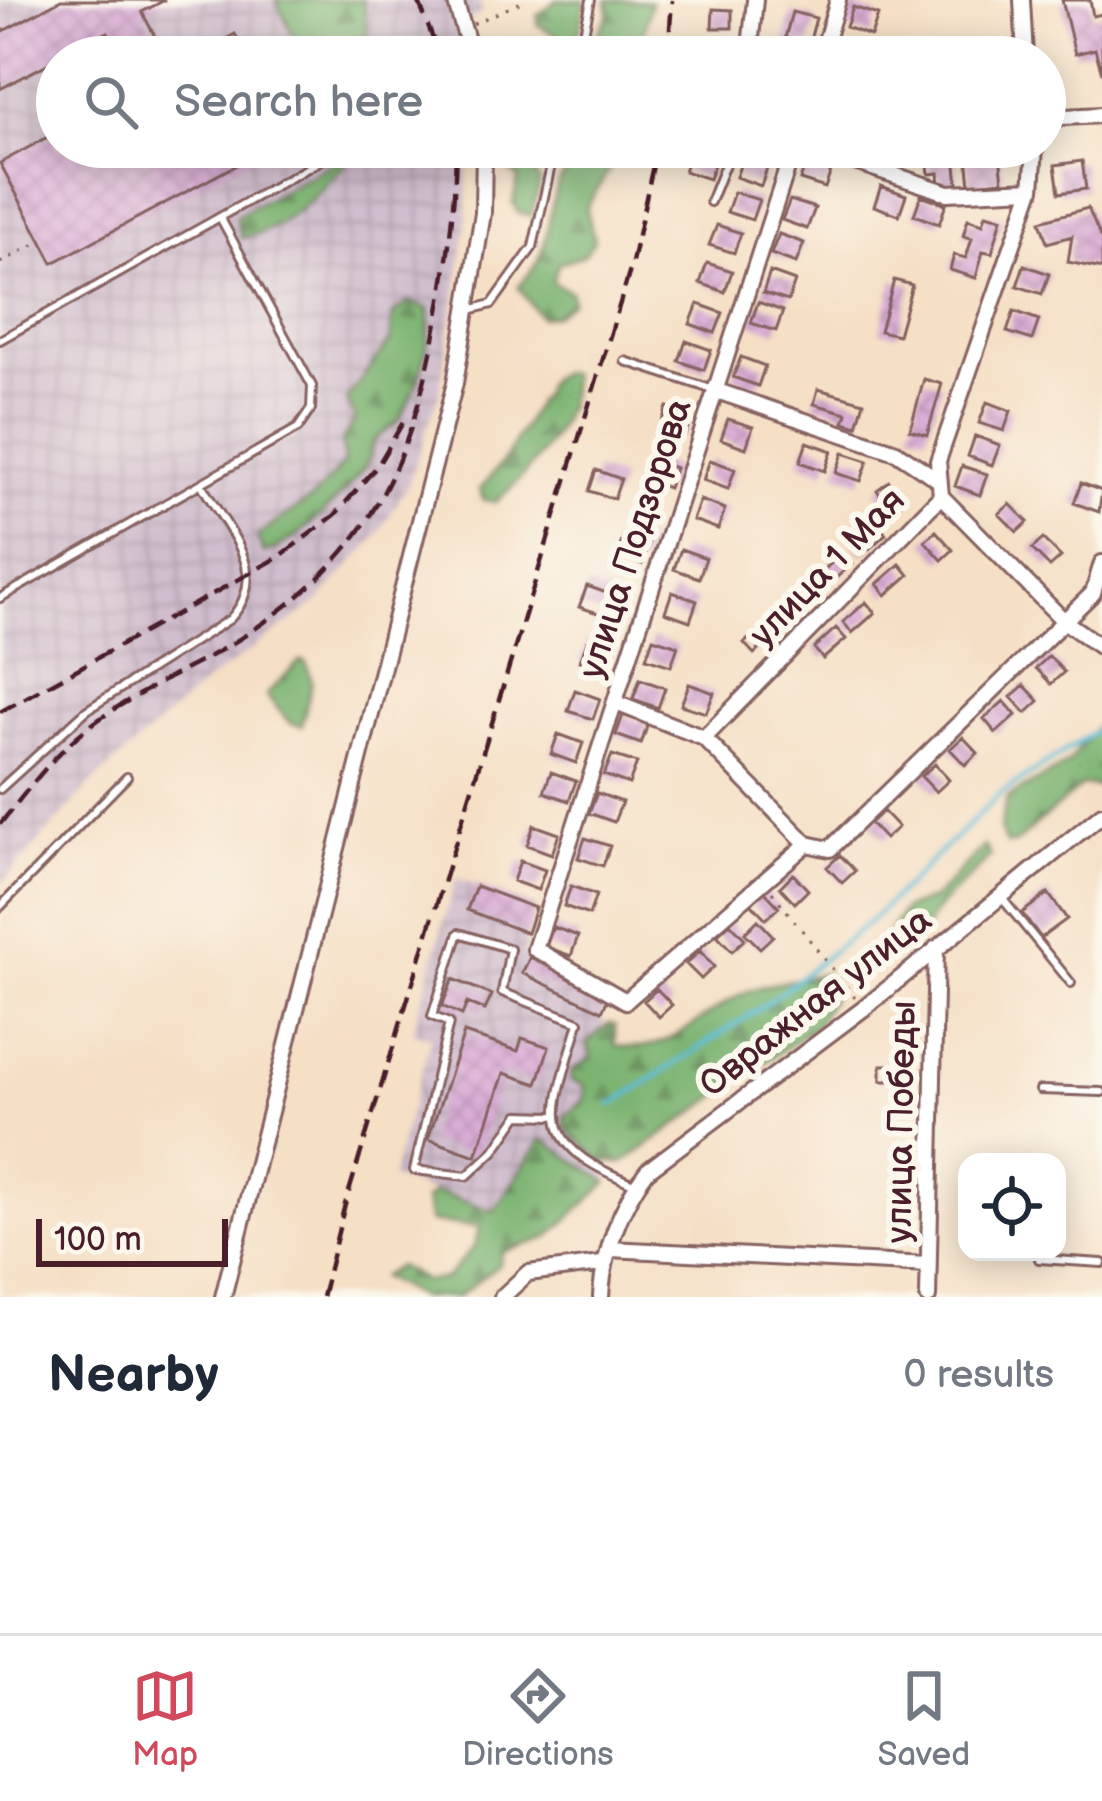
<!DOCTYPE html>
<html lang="en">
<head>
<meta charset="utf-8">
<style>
  :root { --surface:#fff; --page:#f2f2f3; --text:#1f2937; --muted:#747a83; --line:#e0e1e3; --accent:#d1495b }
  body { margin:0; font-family:"Balsamiq Sans",sans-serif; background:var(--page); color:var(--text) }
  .controls { position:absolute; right:36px; bottom:36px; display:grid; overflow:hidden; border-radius:24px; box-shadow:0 6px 30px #0003 }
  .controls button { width:108px; height:108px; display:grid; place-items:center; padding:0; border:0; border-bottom:3px solid var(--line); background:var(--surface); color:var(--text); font:60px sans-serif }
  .scale { position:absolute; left:36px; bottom:30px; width:192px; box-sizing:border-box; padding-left:12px; border:6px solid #4a1f2b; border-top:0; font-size:33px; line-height:42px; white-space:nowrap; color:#4a1f2b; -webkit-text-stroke:9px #fbf7ec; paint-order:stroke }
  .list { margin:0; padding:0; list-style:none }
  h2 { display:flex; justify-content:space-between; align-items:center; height:156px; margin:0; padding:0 48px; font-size:51px }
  h2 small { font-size:39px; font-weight:400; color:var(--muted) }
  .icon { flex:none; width:66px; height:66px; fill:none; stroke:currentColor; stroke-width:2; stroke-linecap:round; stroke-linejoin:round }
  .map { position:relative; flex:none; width:1102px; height:1297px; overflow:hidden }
  .search { position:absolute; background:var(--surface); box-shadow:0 6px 30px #0003; left:36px; right:36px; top:36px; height:132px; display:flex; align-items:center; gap:30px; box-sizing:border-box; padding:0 42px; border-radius:66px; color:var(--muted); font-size:45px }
  .sheet { height:336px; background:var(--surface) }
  nav { display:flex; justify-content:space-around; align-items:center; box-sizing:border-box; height:168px; border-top:3px solid var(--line); background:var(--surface); font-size:33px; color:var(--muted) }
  nav a { display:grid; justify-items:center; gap:6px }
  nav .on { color:var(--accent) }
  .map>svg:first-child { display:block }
</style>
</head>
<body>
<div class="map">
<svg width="1102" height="1297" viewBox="0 0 1102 1297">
  <defs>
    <pattern id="industrial-grid" width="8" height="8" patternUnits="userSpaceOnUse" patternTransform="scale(3)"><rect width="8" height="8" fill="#d0bdcd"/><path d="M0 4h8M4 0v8" fill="none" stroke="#b4a2b0"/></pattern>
    <pattern id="forest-firs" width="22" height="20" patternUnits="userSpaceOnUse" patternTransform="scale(3)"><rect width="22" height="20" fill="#7cb371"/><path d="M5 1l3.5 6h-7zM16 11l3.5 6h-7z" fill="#68915d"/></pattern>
    <pattern id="building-cross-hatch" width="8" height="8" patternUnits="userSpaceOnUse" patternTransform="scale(3)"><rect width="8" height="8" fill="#daadd6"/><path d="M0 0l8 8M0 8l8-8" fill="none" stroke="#bd94b8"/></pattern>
  </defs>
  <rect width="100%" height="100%" fill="#fbf7ec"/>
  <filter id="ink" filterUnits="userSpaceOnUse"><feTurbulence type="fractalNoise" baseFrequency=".00833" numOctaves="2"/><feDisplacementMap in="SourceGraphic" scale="24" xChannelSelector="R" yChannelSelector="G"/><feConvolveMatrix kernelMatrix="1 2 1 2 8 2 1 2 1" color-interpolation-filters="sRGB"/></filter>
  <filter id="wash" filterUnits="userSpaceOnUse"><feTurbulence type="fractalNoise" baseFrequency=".004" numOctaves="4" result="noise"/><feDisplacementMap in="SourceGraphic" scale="48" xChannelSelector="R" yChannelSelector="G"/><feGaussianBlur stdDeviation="2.7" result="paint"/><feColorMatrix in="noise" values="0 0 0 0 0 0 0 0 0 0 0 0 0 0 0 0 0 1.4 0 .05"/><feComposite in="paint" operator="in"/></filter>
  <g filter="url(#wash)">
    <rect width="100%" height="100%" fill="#f5dfc5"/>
    <path fill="url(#industrial-grid)" d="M0 0H479L483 12 458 28 462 57H57V147H468L467 223 439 394 409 482 378 535 317 603 205 683 92 783 0 885Z
      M456 878 535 908 523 954 609 997 602 1012 608 1182 542 1140 493 1211 391 1178 431 1038 413 1032Z"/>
    <path fill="url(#forest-firs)" stroke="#63694e" stroke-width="3" d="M276 0H363L368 32 347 57 329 51 304 57Z
      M557 0H585L580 30 568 42 538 25V15Z
      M607 0 651 2 638 57H592L588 52 609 14Z
      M509 147H538L528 161 540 183 531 216 518 213 513 203 518 178 508 168Z
      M359 149C326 185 290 230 241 238L236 216Z
      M607 156 609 170 586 208 594 240 584 255 558 264 553 282 571 292 572 301 555 315 540 317 518 287C524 279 532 272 536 264 560 222 537 159 607 156Z
      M409 302 429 309C432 343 418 388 400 418 393 429 378 433 373 443 370 448 371 455 368 461 354 487 291 549 263 553L257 536 314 497 344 463 342 441 355 419 347 399 390 341 393 314Z
      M561 372 570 373C575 424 530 470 496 502L483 500 480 489 505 459 550 379Z
      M300 661 306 662 312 682 302 726 290 723 266 695Z
      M1102 719V787L1082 785 1014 844H1006L1000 829 1007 798 1068 763Z
      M984 846 990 856C971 880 936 901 926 928L853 983 845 972 881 944 904 909 934 898Z
      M826 973 836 990 815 1027 623 1163 602 1161 567 1130 565 1117C576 1104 589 1106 584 1085L571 1080 572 1071 592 1057 587 1043 608 1024 615 1025V1045C664 1057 694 1021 734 998 762 982 795 981 826 973Z
      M542 1139 608 1182 548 1238 502 1252 499 1265 457 1297H418L381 1277 398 1266 425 1281 445 1279 474 1247 480 1227 430 1222 425 1200 435 1192 494 1211Z"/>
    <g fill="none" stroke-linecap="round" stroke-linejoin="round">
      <path stroke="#58bdd7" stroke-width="4.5" d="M612 1105 765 1005 868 923 1000 794 1102 727"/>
    </g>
    <g id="blocks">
      <path fill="url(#building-cross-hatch)" d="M61 0H165L142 12 166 57H121L108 32 0 89V33Z
        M1062 0H1090L1093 16 1102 14V73L1095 49 1075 54Z
        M853 7 878 15 871 36 846 27Z
        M713 9 732 10V28H712Z
        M792 12 816 18 808 48 784 42Z
        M235 34 248 57H192Z
        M57 132V147H270L53 263 0 163Z
        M926 147H954L958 184 940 186 939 173 929 174Z
        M966 147H999L1003 181 970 185Z
        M691 151 716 159 709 179 684 171Z
        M743 157 768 165 761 186 736 177Z
        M807 159 832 168 825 188 800 180Z
        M1082 161 1086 189 1059 193 1055 165Z
        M881 186 906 195 899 215 874 206Z
        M734 192 759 200 752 220 727 212Z
        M921 195 946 204 939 224 914 215Z
        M790 200 815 208 807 229 782 220Z
        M1088 208 1102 241V269L1068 262 1072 236 1047 243 1040 221Z
        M986 214 1002 218 992 253 983 251 976 278 950 270 954 255 966 258 972 238 963 236 968 219 983 224Z
        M717 225 741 233 734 253 709 245Z
        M779 234 804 243 796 263 771 254Z
        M707 263 732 271 725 292 700 283Z
        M1024 265 1049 274 1042 294 1017 286Z
        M770 272 795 281 788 301 763 293Z
        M894 280 912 285 898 335 880 331Z
        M758 302 783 311 776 331 751 323Z
        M698 304 723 313 715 333 690 324Z
        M1014 311 1039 320 1032 340 1007 332Z
        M686 341 711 350 704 370 679 361Z
        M741 357 765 366 758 386 733 377Z
        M924 379 942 384 927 435 910 430Z
        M818 389 864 402 857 426 844 422 847 413 814 404Z
        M987 402 1011 411 1004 431 979 423Z
        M667 407 692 415 685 435 660 427Z
        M728 419 753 427 746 448 721 439Z
        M975 436 1000 445 992 465 968 456Z
        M807 442 832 451 825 471 800 462Z
        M843 453 868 461 861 481 836 473Z
        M650 459 675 468 668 488 643 479Z
        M710 460 735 469 728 489 703 480Z
        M962 466 987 474 980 495 955 486Z
        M596 470 621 479 614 499 589 491Z
        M889 481 903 502 891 511 877 490Z
        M1081 483 1102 491 1099 512 1074 503Z
        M700 500 725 509 718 529 693 520Z
        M1010 504 1028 522 1017 532 999 514Z
        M877 523 886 534 863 554 854 543Z
        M936 531 953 550 942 560 925 541Z
        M624 535 649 543 642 564 617 555Z
        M1043 539 1061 557 1050 567 1032 549Z
        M681 549 706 558 699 578 674 569Z
        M843 553 852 564 829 584 820 573Z
        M900 564 909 575 886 595 877 584Z
        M587 586 612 595 604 615 579 607Z
        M672 592 697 601 690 621 665 612Z
        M798 596 807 607 784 627 775 616Z
        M866 602 875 613 852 633 843 622Z
        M767 623 777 634 754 654 744 643Z
        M836 628 846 639 823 659 814 648Z
        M653 638 678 646 671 666 646 658Z
        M587 641 612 649 605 669 580 661Z
        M1049 656 1064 672 1051 684 1036 668Z
        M640 679 665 688 658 708 633 699Z
        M689 684 714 693 706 713 681 705Z
        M1024 685 1039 701 1026 713 1011 697Z
        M575 690 600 699 593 719 568 711Z
        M1004 701 1016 715 996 733 984 719Z
        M623 715 648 724 641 744 616 735Z
        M558 734 583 743 576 763 551 754Z
        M963 737 978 753 965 765 950 749Z
        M612 755 637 763 629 784 604 775Z
        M935 764 949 780 936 792 921 776Z
        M551 772 576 781 569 801 544 792Z
        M597 793 622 802 614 822 589 813Z
        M883 811 898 827 885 839 870 823Z
        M534 825 559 834 552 854 527 845Z
        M585 838 610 846 603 866 578 858Z
        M840 855 855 871 842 883 827 867Z
        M520 861 545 870 538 890 513 881Z
        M793 874 808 890 795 903 780 887Z
        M476 886 535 908 527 933 467 910Z
        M571 886 596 895 589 915 564 906Z
        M764 891 779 907 766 919 751 903Z
        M1048 893 1067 919 1041 938 1022 913Z
        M758 920 773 936 760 948 745 933Z
        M730 923 745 939 732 951 717 935Z
        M553 927 578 936 571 956 546 947Z
        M700 951 714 967 701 979 686 964Z
        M530 957 609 997 602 1011 522 973Z
        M453 979 492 995 485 1010 467 1003 462 1015 442 1006Z
        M657 989 672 1005 659 1017 644 1001Z
        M464 1033 518 1051 522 1038 549 1047 537 1084 504 1073 476 1156 428 1139Z
        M881 1065H906V1081H881Z"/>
    </g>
  </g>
  <g filter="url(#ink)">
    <use href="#blocks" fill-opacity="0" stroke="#866261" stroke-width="3"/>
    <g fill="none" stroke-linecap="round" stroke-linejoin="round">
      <defs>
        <path id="lane" d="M579 57 591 0
          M894 171 904 147
          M710 202 732 147
          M470 310 492 304 533 247 555 147
          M0 340 345 147
          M625 361 711 389
          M0 598 298 428 311 409 312 386 221 219
          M0 789 87 710 230 619C272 573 229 533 203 487
          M1001 897 1071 983
          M0 907 127 777
          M1040 1090 1102 1092
          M552 1116 519 1115 494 1151 467 1176 414 1170 449 1023 432 1016 459 933 510 949 502 992 579 1022C553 1115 529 1142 636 1185
          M1039 1259 1102 1263"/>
        <path id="street" d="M455 0 472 57
          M1022 0 1025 57
          M749 57 755 0
          M821 57 838 0
          M1045 118 1102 115
          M794 147 535 949 626 1001 807 844 830 849 1093 593 1102 563
          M810 147 948 193 1032 189
          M714 390 896 452 937 479
          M941 496 938 461 1032 189 1035 147
          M941 496 1064 621 1102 648
          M616 703 704 738 807 844
          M704 738 941 496
          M610 1249 929 1265
          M223 1297 455 383 483 213 484 147
          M502 1297 528 1273 602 1264
          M601 1297C603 1254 620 1206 647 1171L863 1009 1102 814
          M928 1297 936 948"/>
      </defs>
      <use href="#lane" stroke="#866261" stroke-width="12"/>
      <use href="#street" stroke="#866261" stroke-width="20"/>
      <path stroke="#866261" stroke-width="3" stroke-dasharray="3 9" stroke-linecap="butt" d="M473 24 526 0
        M0 263 41 241
        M772 892 855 998"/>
      <use href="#lane" stroke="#fff" stroke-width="6"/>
      <use href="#street" stroke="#fff" stroke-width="14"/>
      <path stroke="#4a1f2b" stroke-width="4.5" stroke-dasharray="18 9" stroke-linecap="butt" d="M418 0 440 57
        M668 57 672 0
        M0 712 279 557 335 515 378 465 405 419
        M0 824C27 791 53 755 86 729 135 691 193 669 244 636 365 557 406 476 434 338 446 275 455 211 456 147
        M322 1297 344 1208 631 267 657 147"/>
    </g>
  </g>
  <g text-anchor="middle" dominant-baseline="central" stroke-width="12" stroke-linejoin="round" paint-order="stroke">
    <g font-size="36" fill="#4a1f2b" stroke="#fbf7ec">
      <text transform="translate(636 539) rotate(-72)">улица Подзорова</text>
      <text transform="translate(828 568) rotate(-46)">улица 1 Мая</text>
      <text transform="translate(816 1003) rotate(-38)">Овражная улица</text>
      <text transform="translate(902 1122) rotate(-89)">улица Победы</text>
    </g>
  </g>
</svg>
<div class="controls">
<button><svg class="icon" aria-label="locate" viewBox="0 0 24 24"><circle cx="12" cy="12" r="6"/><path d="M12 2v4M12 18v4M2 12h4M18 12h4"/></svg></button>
</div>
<div class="scale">100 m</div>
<div class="search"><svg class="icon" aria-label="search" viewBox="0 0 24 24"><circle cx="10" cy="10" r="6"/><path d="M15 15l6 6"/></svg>Search here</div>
</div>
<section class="sheet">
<h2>Nearby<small>0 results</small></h2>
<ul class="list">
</ul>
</section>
<nav>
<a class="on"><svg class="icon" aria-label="map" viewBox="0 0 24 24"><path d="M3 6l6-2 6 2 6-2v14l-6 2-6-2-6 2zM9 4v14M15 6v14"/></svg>Map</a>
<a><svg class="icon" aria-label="directions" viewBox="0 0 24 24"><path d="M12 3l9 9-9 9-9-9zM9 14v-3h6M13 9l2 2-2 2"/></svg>Directions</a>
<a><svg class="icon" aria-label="saved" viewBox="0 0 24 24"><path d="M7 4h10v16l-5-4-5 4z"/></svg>Saved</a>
</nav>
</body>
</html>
